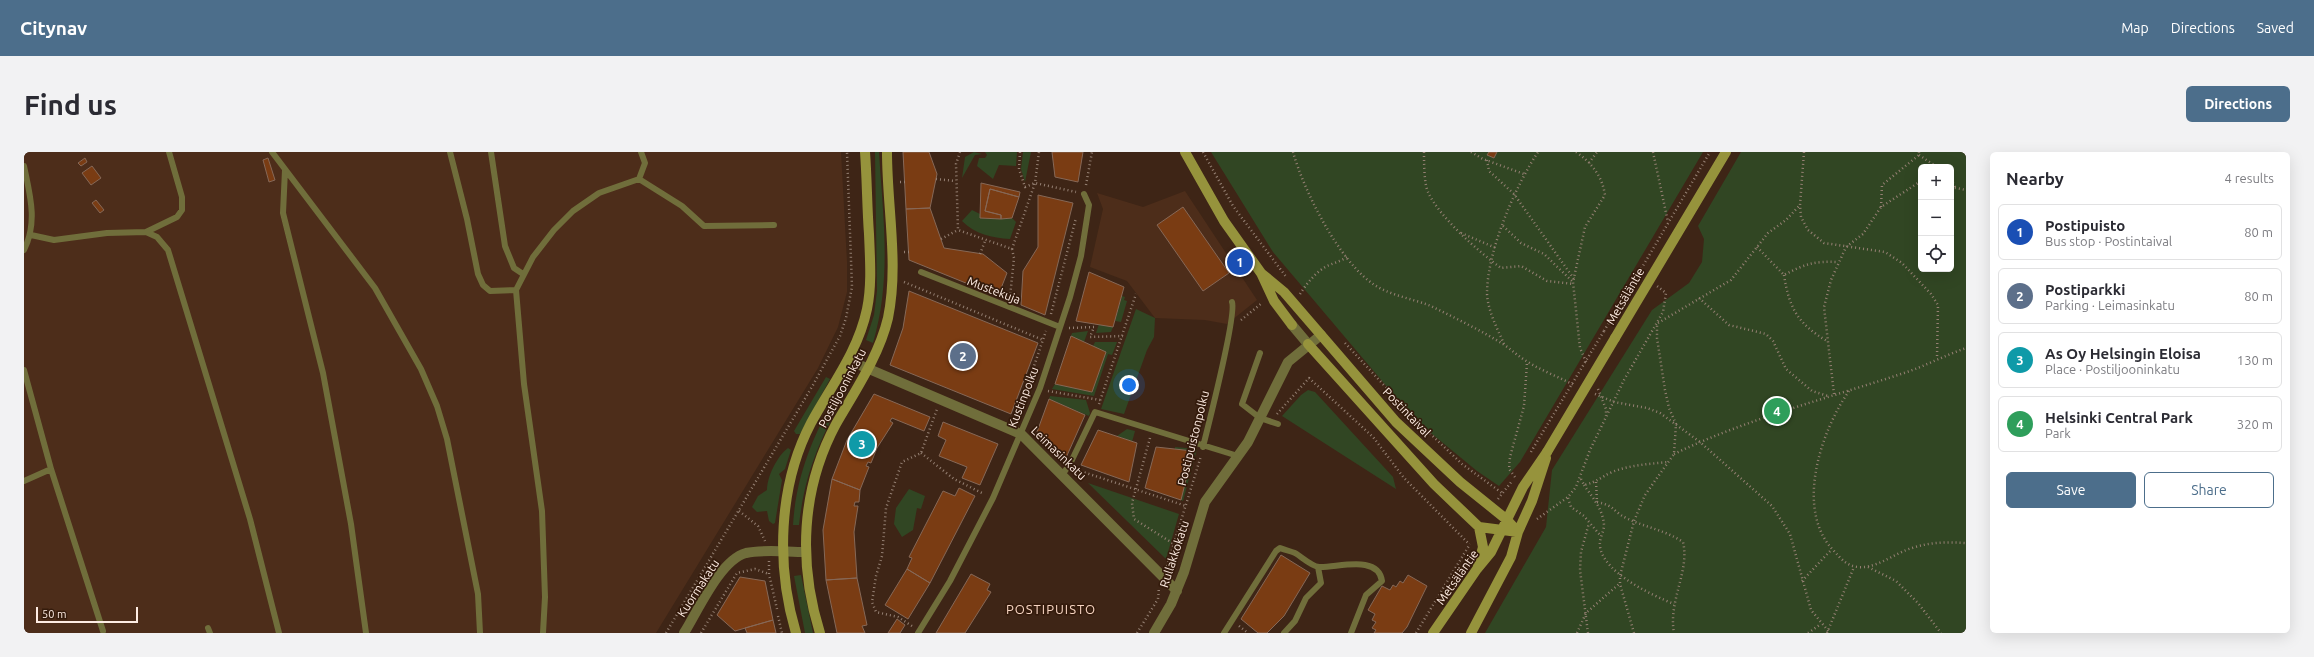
<!DOCTYPE html>
<html lang="en">
<head>
<meta charset="utf-8">
<style>
  :root { --surface:#fff; --page:#f2f2f3; --text:#2b2b33; --muted:#7c7c81; --line:#e1e1e2; --accent:#4c6e8b }
  body { margin:0; font-family:Ubuntu,sans-serif; background:var(--page); color:var(--text) }
  .controls { position:absolute; right:12px; top:12px; display:grid; overflow:hidden; border-radius:6px; box-shadow:0 4px 16px #0002 }
  .controls button { width:36px; height:36px; display:grid; place-items:center; padding:0; border:0; border-bottom:1px solid var(--line); background:var(--surface); color:var(--text); font:20px sans-serif }
  .scale { position:absolute; left:12px; bottom:10px; width:102px; box-sizing:border-box; padding-left:4px; border:2px solid #feece3; border-top:0; font-size:11px; line-height:14px; white-space:nowrap; color:#feece3; -webkit-text-stroke:3px #341b0c; paint-order:stroke }
  .you { position:absolute; left:1105px; top:233px; width:14px; height:14px; margin:-10px; border:3px solid #fff; border-radius:50%; background:#1a73e8; box-shadow:0 0 0 6px #1a73e833 }
  .badge { display:grid; place-items:center; width:26px; height:26px; border-radius:50%; background:var(--accent); color:#fff; font-size:13px; font-weight:700 }
  .pin { position:absolute; translate:-50% -50%; border:2px solid #fff; box-shadow:0 1px 4px #0006 }
  .list { margin:0; padding:0; list-style:none }
  h2 { display:flex; justify-content:space-between; align-items:center; height:52px; margin:0; padding:0 16px; font-size:17px }
  h2 small { font-size:13px; font-weight:400; color:var(--muted) }
  .list li { display:grid; grid-template-columns:26px 1fr auto; gap:12px; align-items:center; box-sizing:border-box; height:56px; margin:0 8px 8px; padding:0 8px; border:1px solid var(--line); border-radius:6px }
  .list b { display:block; font-size:15px; white-space:nowrap }
  .list p { margin:0; font-size:13px; white-space:nowrap; color:var(--muted) }
  .list em { font-size:13px; font-style:normal; color:var(--muted) }
  .actions { display:flex; gap:8px; padding:12px 16px }
  .actions a { flex:1; padding:9px 0; border:1px solid var(--accent); border-radius:6px; text-align:center; font-size:14px; color:var(--accent) }
  .actions .main { background:var(--accent); color:#fff }
  .icon { flex:none; width:22px; height:22px; fill:none; stroke:currentColor; stroke-width:2; stroke-linecap:round; stroke-linejoin:round }
  .map { position:relative; flex:none; width:1942px; height:481px; overflow:hidden; border-radius:6px }
  header { display:flex; align-items:center; gap:24px; box-sizing:border-box; height:56px; padding:0 20px; background:var(--accent); color:#fff }
  header strong { font-size:19px }
  nav { display:flex; gap:22px; margin-inline-start:auto; font-size:14px }
  .intro { display:flex; align-items:center; justify-content:space-between; box-sizing:border-box; height:96px; padding:0 24px }
  h1 { margin:0; font-size:28px }
  .button { padding:10px 18px; border-radius:6px; background:var(--accent); color:#fff; font-size:14px; font-weight:700 }
  main { display:flex; gap:24px; padding:0 24px }
  aside { flex:1; background:var(--surface); border-radius:6px; box-shadow:0 4px 16px #0002 }
  .map>svg:first-child { display:block }
</style>
</head>
<body>
<header>
<strong>Citynav</strong>
<nav><a>Map</a><a>Directions</a><a>Saved</a></nav>
</header>
<div class="intro"><h1>Find us</h1><a class="button">Directions</a></div>
<main>
<div class="map">
<svg width="1942" height="481" viewBox="0 0 1942 481">
  <rect width="100%" height="100%" fill="#3e2516"/>
  <path fill="#4d2d1a" d="M0 0H817L823 110V140L814 175 794 216 632 481H0Z
    M1161 39 1233 148 1203 172 1181 168 1131 166 1103 129 1066 115 1079 57 1073 41 1119 55Z"/>
  <path fill="#314623" fill-rule="evenodd" d="M851 0H855C859 65 868 127 849 191L842 188 850 163 853 139Z
    M950 0 958 2 951 3 938 26 941 5Z
    M961 0H993L992 14 975 13 969 27 953 14 955 6H961L963 3Z
    M999 0H1007L1001 30 997 17Z
    M1187 0H1679L1496 310 1475 334 1453 319 1391 268 1249 100Z
    M1717 0H1942V481H1461L1522 375 1528 318 1628 158 1665 131 1678 110 1680 87 1674 74ZM1897 15H1927V117H1897Z
    M948 58 956 62 957 66H988L992 70 986 87C968 86 951 82 938 69Z
    M1098 144 1101 145 1100 148 1103 149 1097 170 1091 169Z
    M1112 157 1131 166 1130 185 1123 198 1100 262 1077 257Z
    M1075 172 1089 175 1087 180 1072 181Z
    M1064 179 1060 190 1047 184 1048 181Z
    M1071 190H1093L1088 203 1084 202 1070 244 1028 237 1031 232 1068 240 1081 200 1069 194Z
    M802 225 806 227 776 282H772L770 279Z
    M817 235 823 238C797 285 781 319 775 373H769C772 322 791 278 817 235Z
    M1284 238 1291 240 1369 325 1372 337 1258 264 1277 243Z
    M1026 244 1062 248 1066 261 1065 264 1025 247Z
    M1103 277 1111 279 1108 290 1093 284Z
    M1151 295 1173 297 1159 349 1157 348 1169 299 1151 297Z
    M764 296 767 298 761 317 755 322 758 328 751 371 749 372 745 369 743 359 733 360 728 355 734 344 743 338C743 325 753 304 764 296Z
    M1064 331 1155 362 1142 407Z
    M885 337 901 344 897 357 893 356 889 378 878 385 870 372 872 356Z
    M777 423 789 481H781L770 424Z"/>
  <path fill="#7a3c13" stroke="#866857" d="M879 0H905L913 22 906 56 882 57Z
    M1028 0H1059L1054 30 1031 25Z
    M1465 0H1473L1470 6 1463 3Z
    M61 6 63 10 57 14 54 11Z
    M244 6 251 28 245 30 239 8Z
    M68 14 77 26 67 33 58 21Z
    M957 31 996 40 995 45 966 37 961 59 977 63V67L956 66Z
    M966 37 995 45 988 66 977 67V63L961 59Z
    M1014 43 1049 51 1021 163 997 153 999 119 1014 95Z
    M72 48 80 58 76 61 68 51Z
    M1159 55 1205 121 1179 139 1133 73Z
    M906 56 920 96 959 102 983 121 974 144 885 108 882 57Z
    M1065 120 1100 135 1089 175 1052 169Z
    M885 139 1014 191 987 262 866 213 879 176Z
    M1047 184 1082 200 1068 240 1031 232Z
    M850 242 906 265 900 279 868 266 866 269 869 271 853 296 847 311 844 310 842 314 845 315 836 338 808 327 823 288Z
    M1025 247 1061 263 1041 308 1013 280Z
    M919 270 974 292 956 333 938 326 943 315 915 304 922 288 914 284Z
    M1074 278 1113 291 1105 330 1057 313Z
    M1132 295 1169 299 1157 348 1121 336Z
    M808 327 836 338 835 350H831L830 354H834L830 380 833 426 802 428 799 378Z
    M935 336 951 344 906 431 883 417 888 406 885 405 919 339 931 344Z
    M1257 403 1286 421 1260 464 1243 481H1234L1217 467Z
    M883 417 906 431 884 467 861 453Z
    M947 422 966 432 963 438 967 440 941 481H912Z
    M1384 423 1403 434 1383 475 1378 481H1350L1352 478 1348 476 1352 470 1348 468 1351 462 1344 458 1358 434 1366 438 1369 433 1372 435 1376 429 1379 431Z
    M716 425 741 429 749 468 711 479 693 463Z
    M833 426 843 473 838 474 841 481H813L802 428Z
    M873 467 881 473 876 481H864Z
    M749 468 752 481H723L721 476Z"/>
  <g fill="none" stroke-linecap="round" stroke-linejoin="round">
    <path stroke="#958073" stroke-width="2.5" stroke-dasharray="1 3" stroke-linecap="butt" d="M936 0 932 12 934 78 988 97 990 106 986 145
      M996 0 995 17 1001 35 1011 31 1052 40
      M1179 0 1209 54 1263 126
      M1269 0C1280 39 1313 104 1345 129 1362 143 1387 146 1407 154 1431 166 1456 178 1479 192 1488 198 1495 205 1504 210 1518 219 1535 225 1550 233
      M1400 0C1400 9 1400 32 1404 40 1415 65 1455 100 1477 116L1497 114 1523 129 1550 132
      M1447 0 1459 7 1500 22
      M1552 0C1568 11 1578 24 1581 43L1561 75 1549 130 1556 196 1563 212
      M1629 0 1644 70
      M1780 0 1776 53 1777 65 1784 78 1800 91 1861 100 1878 111 1907 142 1914 153 1913 206
      M1895 3 1913 15
      M1463 8 1465 19 1490 42 1550 127
      M1565 11 1573 0
      M912 27 931 29
      M1927 27 1931 35
      M876 30H881
      M1062 33 1068 0
      M1927 35 1942 38
      M1857 55 1858 33 1895 3V0
      M1479 74 1497 91 1520 102 1549 130
      M1437 81 1472 96
      M917 87 934 78
      M1733 95 1760 123C1781 112 1790 109 1814 110
      M988 97 1011 31 1015 0
      M880 100H885
      M956 102 961 89
      M1760 123C1765 156 1774 172 1803 189
      M880 130 1019 188
      M1603 141 1686 0
      M1276 142C1283 131 1292 120 1303 114 1310 111 1317 109 1323 105
      M1675 146 1705 173 1742 182 1749 189 1762 217 1788 239 1804 244
      M1027 162 1052 66
      M1217 168 1238 151
      M1634 171 1707 128 1744 81 1762 68 1775 54
      M1045 176 1070 175 1066 185 1099 184
      M1580 179 1598 149
      M1321 191 1393 269 1438 312 1478 341
      M1480 192C1473 176 1463 157 1463 140 1464 97 1491 35 1514 0
      M1574 237 1582 257V264
      M1024 239 1076 248
      M1825 239C1797 279 1770 358 1810 399 1817 407 1823 414 1834 415 1852 417 1871 401 1888 396 1906 390 1923 390 1942 391
      M1571 242 1590 250 1623 256 1636 261 1676 290 1748 354 1766 382 1787 458 1806 481
      M1810 242 1800 155 1807 128 1822 95 1839 82 1857 55 1897 29
      M1075 252 1112 142
      M996 255 1022 179
      M1253 262 1285 226 1349 285 1380 326 1445 392
      M1126 286 1108 351 1110 367 1150 392
      M1507 300 1511 293
      M897 301 930 327 960 342
      M1650 302C1725 266 1805 246 1883 220 1903 213 1922 203 1942 196
      M1053 318 1162 354
      M1491 325 1485 317 1486 305 1500 254 1503 211
      M1557 327 1560 333C1573 330 1577 325 1588 320 1606 313 1625 312 1644 310
      M1572 330 1573 350
      M1560 333C1568 345 1579 357 1580 373 1580 380 1575 386 1576 394 1579 421 1628 443 1650 452
      M1544 346 1547 355 1560 364 1576 383
      M1474 347 1488 329
      M1573 350C1592 354 1588 359 1602 366 1620 375 1641 378 1659 390 1666 419 1644 449 1650 481
      M715 359 734 374 741 389
      M1513 367 1544 345 1552 335 1566 298 1600 228 1639 160 1642 141 1633 134
      M745 409V422L753 457
      M1143 414 1177 304
      M1844 415 1872 429 1894 451 1917 481
      M1778 429 1808 397
      M754 464 758 481
      M888 474 874 465 852 460 848 450 852 424 858 404 862 356 878 310 897 301 913 257
      M1215 474 1224 481
      M642 481 789 233 816 184 822 166 828 135 823 0
      M677 481 713 421 731 417 745 422
      M1113 481 1134 447 1135 435
      M1392 481 1446 392
      M1553 481 1562 461 1595 432
      M1564 481 1556 418 1557 400 1565 371
      M1610 481 1596 432V424L1610 369 1621 343 1650 302 1652 272 1645 256 1641 238 1633 186V172
      M1784 481 1797 472
      M1803 481 1830 415"/>
    <path stroke="#706e3b" stroke-width="6" d="M248 0 351 136 397 217 413 254 423 287 454 442 456 481
      M426 0 443 67 454 122 459 133 466 139 492 138
      M467 0 481 94 490 116 499 122
      M0 14C6 43 14 70 0 98
      M261 18 259 61 299 221 327 372 342 481
      M615 27 621 11 617 0
      M122 80 133 85 144 98 226 367 255 481
      M7 83 30 88 83 81 122 80 153 65 158 58V45L145 0
      M897 120 1036 175
      M1236 201 1218 252 1236 266 1254 272
      M0 218 27 317 79 479
      M1179 295C1184 274 1213 163 1208 150
      M1038 323 1046 312 1071 260 1214 304
      M0 329 27 317
      M184 476 186 481
      M519 481 521 445 518 359 500 232 492 138 509 105 530 78 549 59 575 41 615 27 658 54 680 74 750 73
      M894 481 926 429 969 346 1016 236 1046 145 1057 104 1065 53 1060 42
      M1200 481 1252 399 1256 396C1261 398 1266 399 1271 401 1278 405 1287 414 1295 415 1313 416 1354 402 1358 429L1342 443 1327 481
      M1260 481 1271 469 1282 446 1297 431 1294 415"/>
    <path stroke="#706e3b" stroke-width="10" d="M1268 173 1284 192
      M824 208 997 282 1153 439
      M660 481C674 459 696 408 722 401 740 397 762 400 781 400
      M1130 481 1147 452 1160 420 1181 350 1224 290 1264 210 1297 183"/>
    <path stroke="#96933c" stroke-width="10" d="M1161 0 1200 69 1237 121 1250 149 1268 173
      M1237 121 1260 140 1372 270 1436 330 1482 367 1494 380
      M1591 186 1702 0
      M1284 192 1410 332 1455 375 1494 380
      M1454 413 1459 395 1455 375
      M772 481C752 414 754 334 787 271 807 234 834 200 843 157 848 133 846 107 845 82 843 55 843 27 841 0
      M796 481C774 411 777 337 812 272 831 239 855 204 864 166 875 112 863 55 863 0
      M1409 481 1453 417 1467 400 1499 335 1523 300
      M1447 481 1487 405 1494 380 1508 349 1522 306"/>
    <path stroke="#958073" stroke-width="2.5" stroke-dasharray="1 3" stroke-linecap="butt" d="M1511 293 1580 179"/>
    <path stroke="#96933c" stroke-width="10" d="M1523 300 1591 186"/>
  </g>
  <g text-anchor="middle" dominant-baseline="central" stroke-width="3.5" stroke-linejoin="round" paint-order="stroke">
    <g font-size="12" fill="#feece3" stroke="#341b0c">
      <text transform="translate(970 138) rotate(21)">Mustekuja</text>
      <text transform="translate(1601 144) rotate(-60)">Metsäläntie</text>
      <text transform="translate(818 236) rotate(-62)">Postiljooninkatu</text>
      <text transform="translate(999 245) rotate(-69)">Kustinpolku</text>
      <text transform="translate(1383 260) rotate(46)">Postintaival</text>
      <text transform="translate(1169 286) rotate(-76)">Postipuistonpolku</text>
      <text transform="translate(1035 301) rotate(44)">Leimasinkatu</text>
      <text transform="translate(1150 402) rotate(-72)">Rullakkokatu</text>
      <text transform="translate(1433 425) rotate(-55)">Metsäläntie</text>
      <text transform="translate(674 436) rotate(-57)">Kuormakatu</text>
    </g>
    <g font-size="13" letter-spacing="1" fill="#f7d5c2" stroke="#341b0c">
      <text x="1027" y="457">POSTIPUISTO</text>
    </g>
  </g>
</svg>
<div class="controls">
<button>+</button>
<button>−</button>
<button><svg class="icon" aria-label="locate" viewBox="0 0 24 24"><circle cx="12" cy="12" r="6"/><path d="M12 2v4M12 18v4M2 12h4M18 12h4"/></svg></button>
</div>
<div class="scale">50 m</div>
<div class="you"></div>
<div class="pin badge" style="left:1216px;top:110px;background:#1a4fb4">1</div>
<div class="pin badge" style="left:939px;top:204px;background:#5c6f8a">2</div>
<div class="pin badge" style="left:838px;top:292px;background:#0f9aa8">3</div>
<div class="pin badge" style="left:1753px;top:259px;background:#2e9e5b">4</div>
</div>
<aside>
<h2>Nearby<small>4 results</small></h2>
<ul class="list">
<li><span class="badge" style="background:#1a4fb4">1</span><div><b>Postipuisto</b><p>Bus stop · Postintaival</p></div><em>80 m</em></li>
<li><span class="badge" style="background:#5c6f8a">2</span><div><b>Postiparkki</b><p>Parking · Leimasinkatu</p></div><em>80 m</em></li>
<li><span class="badge" style="background:#0f9aa8">3</span><div><b>As Oy Helsingin Eloisa</b><p>Place · Postiljooninkatu</p></div><em>130 m</em></li>
<li><span class="badge" style="background:#2e9e5b">4</span><div><b>Helsinki Central Park</b><p>Park</p></div><em>320 m</em></li>
</ul>
<div class="actions"><a class="main">Save</a><a>Share</a></div>
</aside>
</main>
</body>
</html>
